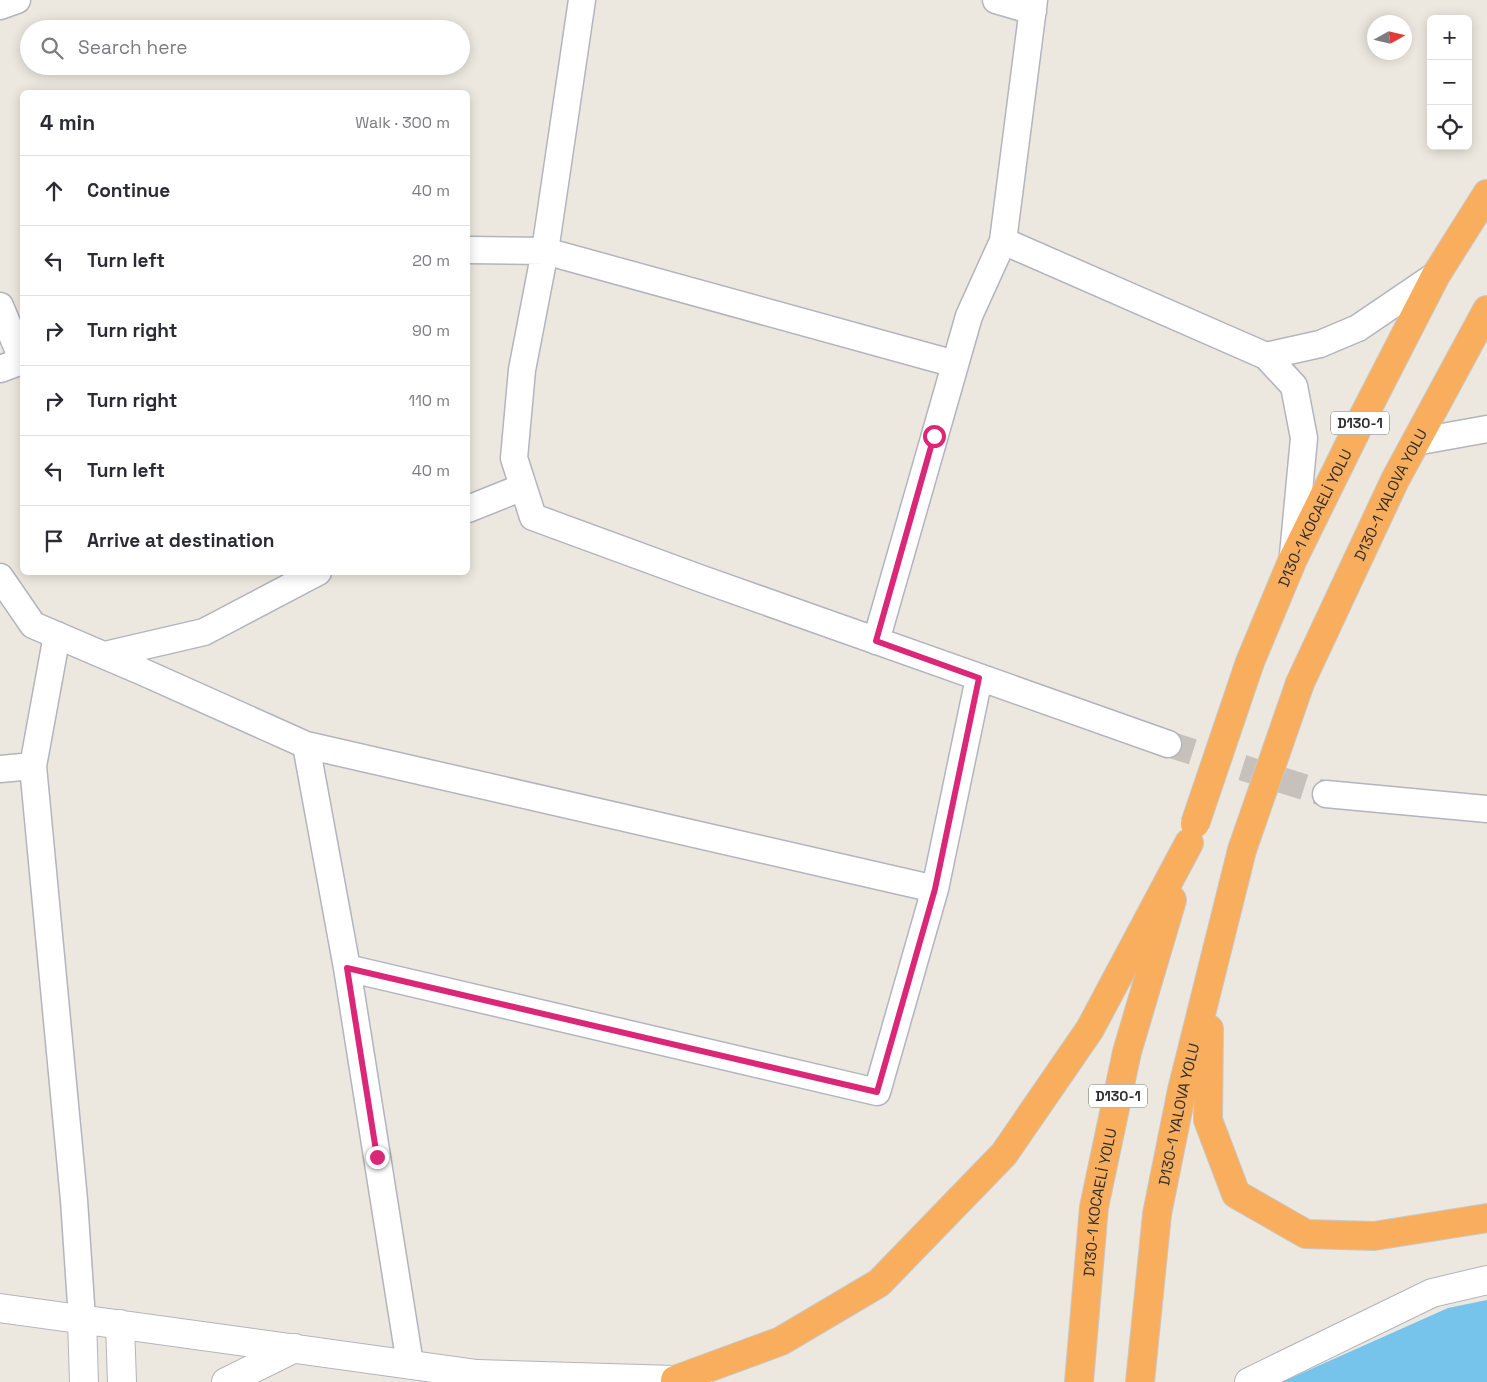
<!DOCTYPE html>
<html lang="en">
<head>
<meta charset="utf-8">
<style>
  :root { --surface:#fff; --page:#f7f7f7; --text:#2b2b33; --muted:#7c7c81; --line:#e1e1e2 }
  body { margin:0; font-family:"Space Grotesk",sans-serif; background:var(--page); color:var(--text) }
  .controls { position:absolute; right:15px; top:15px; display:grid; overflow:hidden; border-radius:8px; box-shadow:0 2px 12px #0003 }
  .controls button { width:45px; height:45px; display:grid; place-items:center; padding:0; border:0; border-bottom:1px solid var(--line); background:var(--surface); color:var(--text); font:25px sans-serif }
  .compass { position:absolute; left:1367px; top:15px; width:45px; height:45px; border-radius:50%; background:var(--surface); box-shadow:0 2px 12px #0003; rotate:82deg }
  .stop { position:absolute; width:15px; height:15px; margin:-11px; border:4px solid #db2777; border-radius:50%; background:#fff }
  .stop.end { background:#db2777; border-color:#fff; box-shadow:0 1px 5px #0008 }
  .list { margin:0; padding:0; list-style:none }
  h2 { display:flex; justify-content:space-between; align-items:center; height:65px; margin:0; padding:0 20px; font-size:21px }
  h2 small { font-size:16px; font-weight:400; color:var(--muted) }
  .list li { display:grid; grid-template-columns:32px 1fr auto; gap:15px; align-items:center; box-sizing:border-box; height:70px; padding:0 20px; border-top:1px solid var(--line) }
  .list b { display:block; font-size:19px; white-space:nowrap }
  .list em { font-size:16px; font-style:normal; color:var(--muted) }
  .icon { flex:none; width:28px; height:28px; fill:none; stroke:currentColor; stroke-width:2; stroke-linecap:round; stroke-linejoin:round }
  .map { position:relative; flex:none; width:1487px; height:1382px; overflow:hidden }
  .search { position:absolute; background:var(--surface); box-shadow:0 2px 12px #0003; left:20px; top:20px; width:450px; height:55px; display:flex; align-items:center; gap:12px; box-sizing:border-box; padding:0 18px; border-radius:28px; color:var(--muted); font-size:19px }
  .panel { position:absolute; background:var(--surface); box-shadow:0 2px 12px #0003; left:20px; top:90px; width:450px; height:485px; border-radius:8px }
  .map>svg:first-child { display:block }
</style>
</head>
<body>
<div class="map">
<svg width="1487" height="1382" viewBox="0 0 1487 1382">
  <rect width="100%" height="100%" fill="#ede8df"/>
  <path fill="#76c3eb" d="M1487 1300V1382H1282L1448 1308Z"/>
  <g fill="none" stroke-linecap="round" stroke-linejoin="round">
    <path stroke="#c6c2bb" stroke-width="26" stroke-dasharray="26 13" stroke-linecap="butt" d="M1168 744 1326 794"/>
    <defs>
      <path id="street" d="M582 0 545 251 522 370 514 458 533 517 702 579 1168 744
        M996 0 1033 11
        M0 6 17 0
        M1003 241 1266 356 1294 386 1304 438 1293 555
        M468 250 545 251 955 364
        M0 306 22 359
        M1266 356 1320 344 1358 328 1436 275
        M0 369 22 361
        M1415 442 1487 429
        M468 509 523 487
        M0 577 33 625 143 672 306 745 935 889
        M57 635 33 766 74 1200 82 1319
        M876 641 969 316 1003 241 1034 0
        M105 655 204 632 318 572
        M306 745 347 968 877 1092 935 889 979 678
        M0 769 33 766
        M1326 794 1487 809
        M347 968 410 1364"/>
      <path id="secondary" d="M0 1308 477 1374 675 1380 698 1382
        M82 1319 84 1382
        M120 1324 122 1382
        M226 1382 295 1348
        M1249 1382 1432 1293 1487 1280"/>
      <g id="highway">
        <path id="s1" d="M1250 662 1293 559 1361 421 1436 275 1487 194"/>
        <path id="s2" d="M1300 683 1395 480 1487 310"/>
        <path d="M1209 1029 1208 1120 1236 1194 1306 1234 1374 1236 1487 1218"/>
        <path d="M675 1380 781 1341 879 1283 1004 1154 1090 1029 1189 843"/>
        <path id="s3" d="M1079 1382 1094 1207 1127 1052 1172 900"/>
        <path id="s4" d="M1140 1382 1157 1214 1182 1090 1242 850"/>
      </g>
    </defs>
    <use href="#street" stroke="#b2b4bf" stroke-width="29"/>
    <use href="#secondary" stroke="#b2b4bf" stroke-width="30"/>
    <use href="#highway" stroke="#c8c8c8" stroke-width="30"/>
    <use href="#street" stroke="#fff" stroke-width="26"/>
    <use href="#secondary" stroke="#fff" stroke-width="28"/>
    <use href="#highway" stroke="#f9ae5e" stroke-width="28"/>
    <defs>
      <path id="highway-bridge" d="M1195 824 1250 662
        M1242 850 1300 683"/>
    </defs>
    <use href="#highway-bridge" stroke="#c8c8c8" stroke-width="30" stroke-linecap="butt"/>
    <use href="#highway-bridge" stroke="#f9ae5e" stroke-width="28"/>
  </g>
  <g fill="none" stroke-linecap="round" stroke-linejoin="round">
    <path stroke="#db2777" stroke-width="6" d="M377 1157 347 968 877 1092 935 889 979 678 876 641 934 436"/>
  </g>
  <g text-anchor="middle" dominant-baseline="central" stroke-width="4" stroke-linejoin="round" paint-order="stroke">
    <g fill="#fff" stroke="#6b6b6b" stroke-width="1">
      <rect x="1331" y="411.5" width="58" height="23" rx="4"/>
      <rect x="1089" y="1084.5" width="58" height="23" rx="4"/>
    </g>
    <g font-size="14" font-weight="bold" fill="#2c2c2c">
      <text x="1360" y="423">D130-1</text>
      <text x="1118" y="1096">D130-1</text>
    </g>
    <g font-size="15" fill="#2c2c2c" stroke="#fff">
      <text stroke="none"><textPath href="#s2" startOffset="209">D130-1 YALOVA YOLU</textPath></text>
      <text stroke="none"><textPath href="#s1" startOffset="158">D130-1 KOCAELİ YOLU</textPath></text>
      <text stroke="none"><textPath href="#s4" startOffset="271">D130-1 YALOVA YOLU</textPath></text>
      <text stroke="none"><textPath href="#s3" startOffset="181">D130-1 KOCAELİ YOLU</textPath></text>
    </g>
  </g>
</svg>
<div class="controls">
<button>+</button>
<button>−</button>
<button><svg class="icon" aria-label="locate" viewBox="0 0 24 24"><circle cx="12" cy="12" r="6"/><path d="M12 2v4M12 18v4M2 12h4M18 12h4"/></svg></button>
</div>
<svg class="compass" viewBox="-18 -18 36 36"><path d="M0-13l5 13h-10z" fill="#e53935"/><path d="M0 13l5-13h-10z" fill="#7c7c81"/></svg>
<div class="stop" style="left:934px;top:436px"></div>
<div class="stop end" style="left:377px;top:1157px"></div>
<div class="search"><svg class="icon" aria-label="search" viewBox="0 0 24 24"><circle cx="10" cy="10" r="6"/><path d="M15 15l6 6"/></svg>Search here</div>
<section class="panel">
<h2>4 min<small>Walk · 300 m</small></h2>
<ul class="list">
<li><svg class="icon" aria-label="ahead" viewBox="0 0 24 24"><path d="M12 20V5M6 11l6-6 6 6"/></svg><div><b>Continue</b></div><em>40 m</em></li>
<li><svg class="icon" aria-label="left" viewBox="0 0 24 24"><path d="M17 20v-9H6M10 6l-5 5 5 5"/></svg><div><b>Turn left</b></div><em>20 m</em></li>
<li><svg class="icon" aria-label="right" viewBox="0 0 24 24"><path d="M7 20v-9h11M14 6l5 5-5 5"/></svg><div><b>Turn right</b></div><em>90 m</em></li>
<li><svg class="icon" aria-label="right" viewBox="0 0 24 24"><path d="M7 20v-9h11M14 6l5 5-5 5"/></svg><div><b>Turn right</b></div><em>110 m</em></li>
<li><svg class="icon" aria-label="left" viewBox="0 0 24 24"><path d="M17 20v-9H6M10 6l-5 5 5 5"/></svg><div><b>Turn left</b></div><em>40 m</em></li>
<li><svg class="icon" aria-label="arrive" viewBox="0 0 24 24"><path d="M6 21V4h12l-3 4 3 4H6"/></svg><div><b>Arrive at destination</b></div></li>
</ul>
</section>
</div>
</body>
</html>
